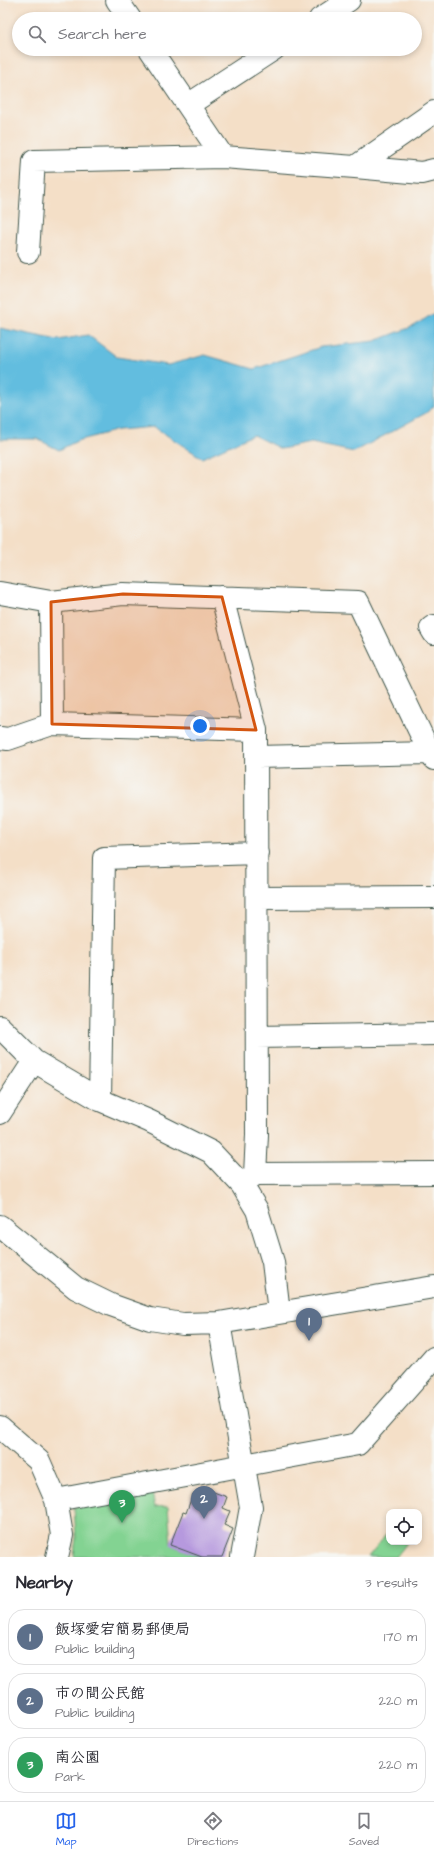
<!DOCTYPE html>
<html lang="en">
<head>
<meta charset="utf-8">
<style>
  :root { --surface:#fff; --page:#f7f7f7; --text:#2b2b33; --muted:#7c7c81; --line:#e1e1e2; --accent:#2563eb }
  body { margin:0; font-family:"Architects Daughter","Klee One",sans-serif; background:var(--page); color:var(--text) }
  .controls { position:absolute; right:12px; bottom:12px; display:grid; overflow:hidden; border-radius:8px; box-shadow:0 2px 6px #0003 }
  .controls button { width:36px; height:36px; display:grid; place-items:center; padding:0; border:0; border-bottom:1px solid var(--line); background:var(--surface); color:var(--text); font:20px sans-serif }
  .you { position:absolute; left:200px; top:726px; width:14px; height:14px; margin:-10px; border:3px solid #fff; border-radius:50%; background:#1a73e8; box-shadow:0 0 0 6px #1a73e833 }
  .badge { display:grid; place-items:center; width:26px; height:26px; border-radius:50%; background:var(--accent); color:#fff; font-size:13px; font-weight:700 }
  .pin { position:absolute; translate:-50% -33px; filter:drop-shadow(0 1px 2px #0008) }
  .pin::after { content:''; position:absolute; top:21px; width:14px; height:12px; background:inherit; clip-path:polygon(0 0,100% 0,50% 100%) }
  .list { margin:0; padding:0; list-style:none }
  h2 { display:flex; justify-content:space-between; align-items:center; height:52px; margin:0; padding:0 16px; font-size:17px }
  h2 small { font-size:13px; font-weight:400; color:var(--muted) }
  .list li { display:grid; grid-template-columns:26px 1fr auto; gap:12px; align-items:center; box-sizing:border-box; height:56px; margin:0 8px 8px; padding:0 8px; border:1px solid var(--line); border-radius:16px }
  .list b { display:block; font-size:15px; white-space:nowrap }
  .list p { margin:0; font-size:13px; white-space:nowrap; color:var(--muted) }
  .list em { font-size:13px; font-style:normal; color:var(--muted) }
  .icon { flex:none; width:22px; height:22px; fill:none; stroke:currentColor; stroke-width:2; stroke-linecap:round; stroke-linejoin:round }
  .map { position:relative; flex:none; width:434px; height:1557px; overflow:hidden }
  .search { position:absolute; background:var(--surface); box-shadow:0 2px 6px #0003; left:12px; right:12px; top:12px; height:44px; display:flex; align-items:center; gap:10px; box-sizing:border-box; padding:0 14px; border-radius:22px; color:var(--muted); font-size:15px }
  .sheet { height:244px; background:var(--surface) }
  nav { display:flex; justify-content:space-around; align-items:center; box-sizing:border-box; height:56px; border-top:1px solid var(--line); background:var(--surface); font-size:11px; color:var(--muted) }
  nav a { display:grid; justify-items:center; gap:2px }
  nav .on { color:var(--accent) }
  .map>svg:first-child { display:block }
</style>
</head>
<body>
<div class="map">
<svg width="434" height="1557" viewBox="0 0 434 1557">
  <rect width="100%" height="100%" fill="#f6f6f2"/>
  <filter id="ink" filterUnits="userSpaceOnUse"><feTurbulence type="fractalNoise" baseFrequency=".025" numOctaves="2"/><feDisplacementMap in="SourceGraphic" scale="8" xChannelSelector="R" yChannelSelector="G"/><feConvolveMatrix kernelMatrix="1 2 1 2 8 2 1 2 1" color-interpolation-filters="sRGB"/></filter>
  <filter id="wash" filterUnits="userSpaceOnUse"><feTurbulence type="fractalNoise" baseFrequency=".012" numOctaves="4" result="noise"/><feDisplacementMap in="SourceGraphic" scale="16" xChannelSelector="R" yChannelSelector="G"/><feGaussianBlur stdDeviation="0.9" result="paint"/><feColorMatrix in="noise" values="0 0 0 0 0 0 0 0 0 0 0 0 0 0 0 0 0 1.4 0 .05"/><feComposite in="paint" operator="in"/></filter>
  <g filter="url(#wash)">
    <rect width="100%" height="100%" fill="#f4dfc7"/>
    <path fill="#83d392" stroke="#518863" d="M152 1493 155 1507 168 1506 171 1545 202 1557H74L76 1537 74 1508 81 1505Z
      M389 1531V1542L407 1543 396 1557H368Z"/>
    <path fill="#62bddf" stroke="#407d8a" d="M434 313V406L426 413 354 452 311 443 281 449 253 435 202 458 154 427 118 430 77 441 59 450 37 439H0V328L58 340 88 335 117 357 168 365 205 355 254 369 321 347 375 341 414 326Z"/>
    <g id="blocks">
      <path fill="#b699de" d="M203 1488 227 1497 223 1508 230 1511 224 1525 233 1529 222 1557H202L170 1545 183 1512 186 1513 193 1494 199 1497Z"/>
    </g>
  </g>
  <g filter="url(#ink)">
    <use href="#blocks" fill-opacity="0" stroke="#3f554a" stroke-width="1"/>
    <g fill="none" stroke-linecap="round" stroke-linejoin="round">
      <defs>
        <path id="minor" d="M117 0 130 19
          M320 19 349 0
          M150 49 223 157 355 167 434 112
          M188 105 274 49
          M355 167 422 173 434 170
          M28 252 34 161 223 157
          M0 593 51 602 123 594 358 602 430 753
          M222 597 256 730
          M51 602 52 724
          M434 626 431 628 434 633
          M0 738 8 739 52 724 256 730 257 1135 255 1174 242 1185
          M257 757 430 753 434 759
          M257 898 434 897
          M0 1027 34 1061 100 1100 149 1121 211 1152 242 1185 257 1210 273 1262 279 1312
          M257 1037 434 1034
          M100 1100 104 858 257 853
          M0 1113 34 1061
          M255 1174 434 1173
          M0 1226 76 1288 111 1305 150 1319 183 1324 219 1323 434 1287
          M219 1323 251 1507 242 1557
          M0 1427 39 1461 56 1500 62 1535 57 1557
          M56 1500 358 1444 434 1358"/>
      </defs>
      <use href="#minor" stroke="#3f554a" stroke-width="24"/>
      <use href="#minor" stroke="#fff" stroke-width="22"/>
    </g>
  </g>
  <path fill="#d45610" fill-opacity="0.2" stroke="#d45610" stroke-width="3" stroke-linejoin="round" d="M123 594 222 597 256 730 52 724 51 602Z"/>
</svg>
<div class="controls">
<button><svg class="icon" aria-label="locate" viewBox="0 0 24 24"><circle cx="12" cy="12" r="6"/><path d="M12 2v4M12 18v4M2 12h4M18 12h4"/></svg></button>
</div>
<div class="you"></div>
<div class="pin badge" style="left:309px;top:1341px;background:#5c6f8a">1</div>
<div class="pin badge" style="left:204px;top:1519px;background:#5c6f8a">2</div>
<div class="pin badge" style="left:122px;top:1523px;background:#2e9e5b">3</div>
<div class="search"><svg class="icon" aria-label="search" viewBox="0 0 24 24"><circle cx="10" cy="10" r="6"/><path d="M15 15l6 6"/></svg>Search here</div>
</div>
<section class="sheet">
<h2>Nearby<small>3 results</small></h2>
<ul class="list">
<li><span class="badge" style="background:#5c6f8a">1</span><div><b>飯塚愛宕簡易郵便局</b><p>Public building</p></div><em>170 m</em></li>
<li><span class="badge" style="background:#5c6f8a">2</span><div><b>市の間公民館</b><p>Public building</p></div><em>220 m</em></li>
<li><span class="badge" style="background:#2e9e5b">3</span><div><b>南公園</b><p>Park</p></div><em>220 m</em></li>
</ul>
</section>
<nav>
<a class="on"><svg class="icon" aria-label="map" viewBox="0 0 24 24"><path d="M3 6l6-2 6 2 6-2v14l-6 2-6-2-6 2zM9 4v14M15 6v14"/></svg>Map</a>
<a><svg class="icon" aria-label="directions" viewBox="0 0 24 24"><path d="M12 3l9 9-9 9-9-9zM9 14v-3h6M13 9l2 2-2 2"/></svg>Directions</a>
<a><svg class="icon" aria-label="saved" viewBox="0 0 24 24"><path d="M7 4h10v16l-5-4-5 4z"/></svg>Saved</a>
</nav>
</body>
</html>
